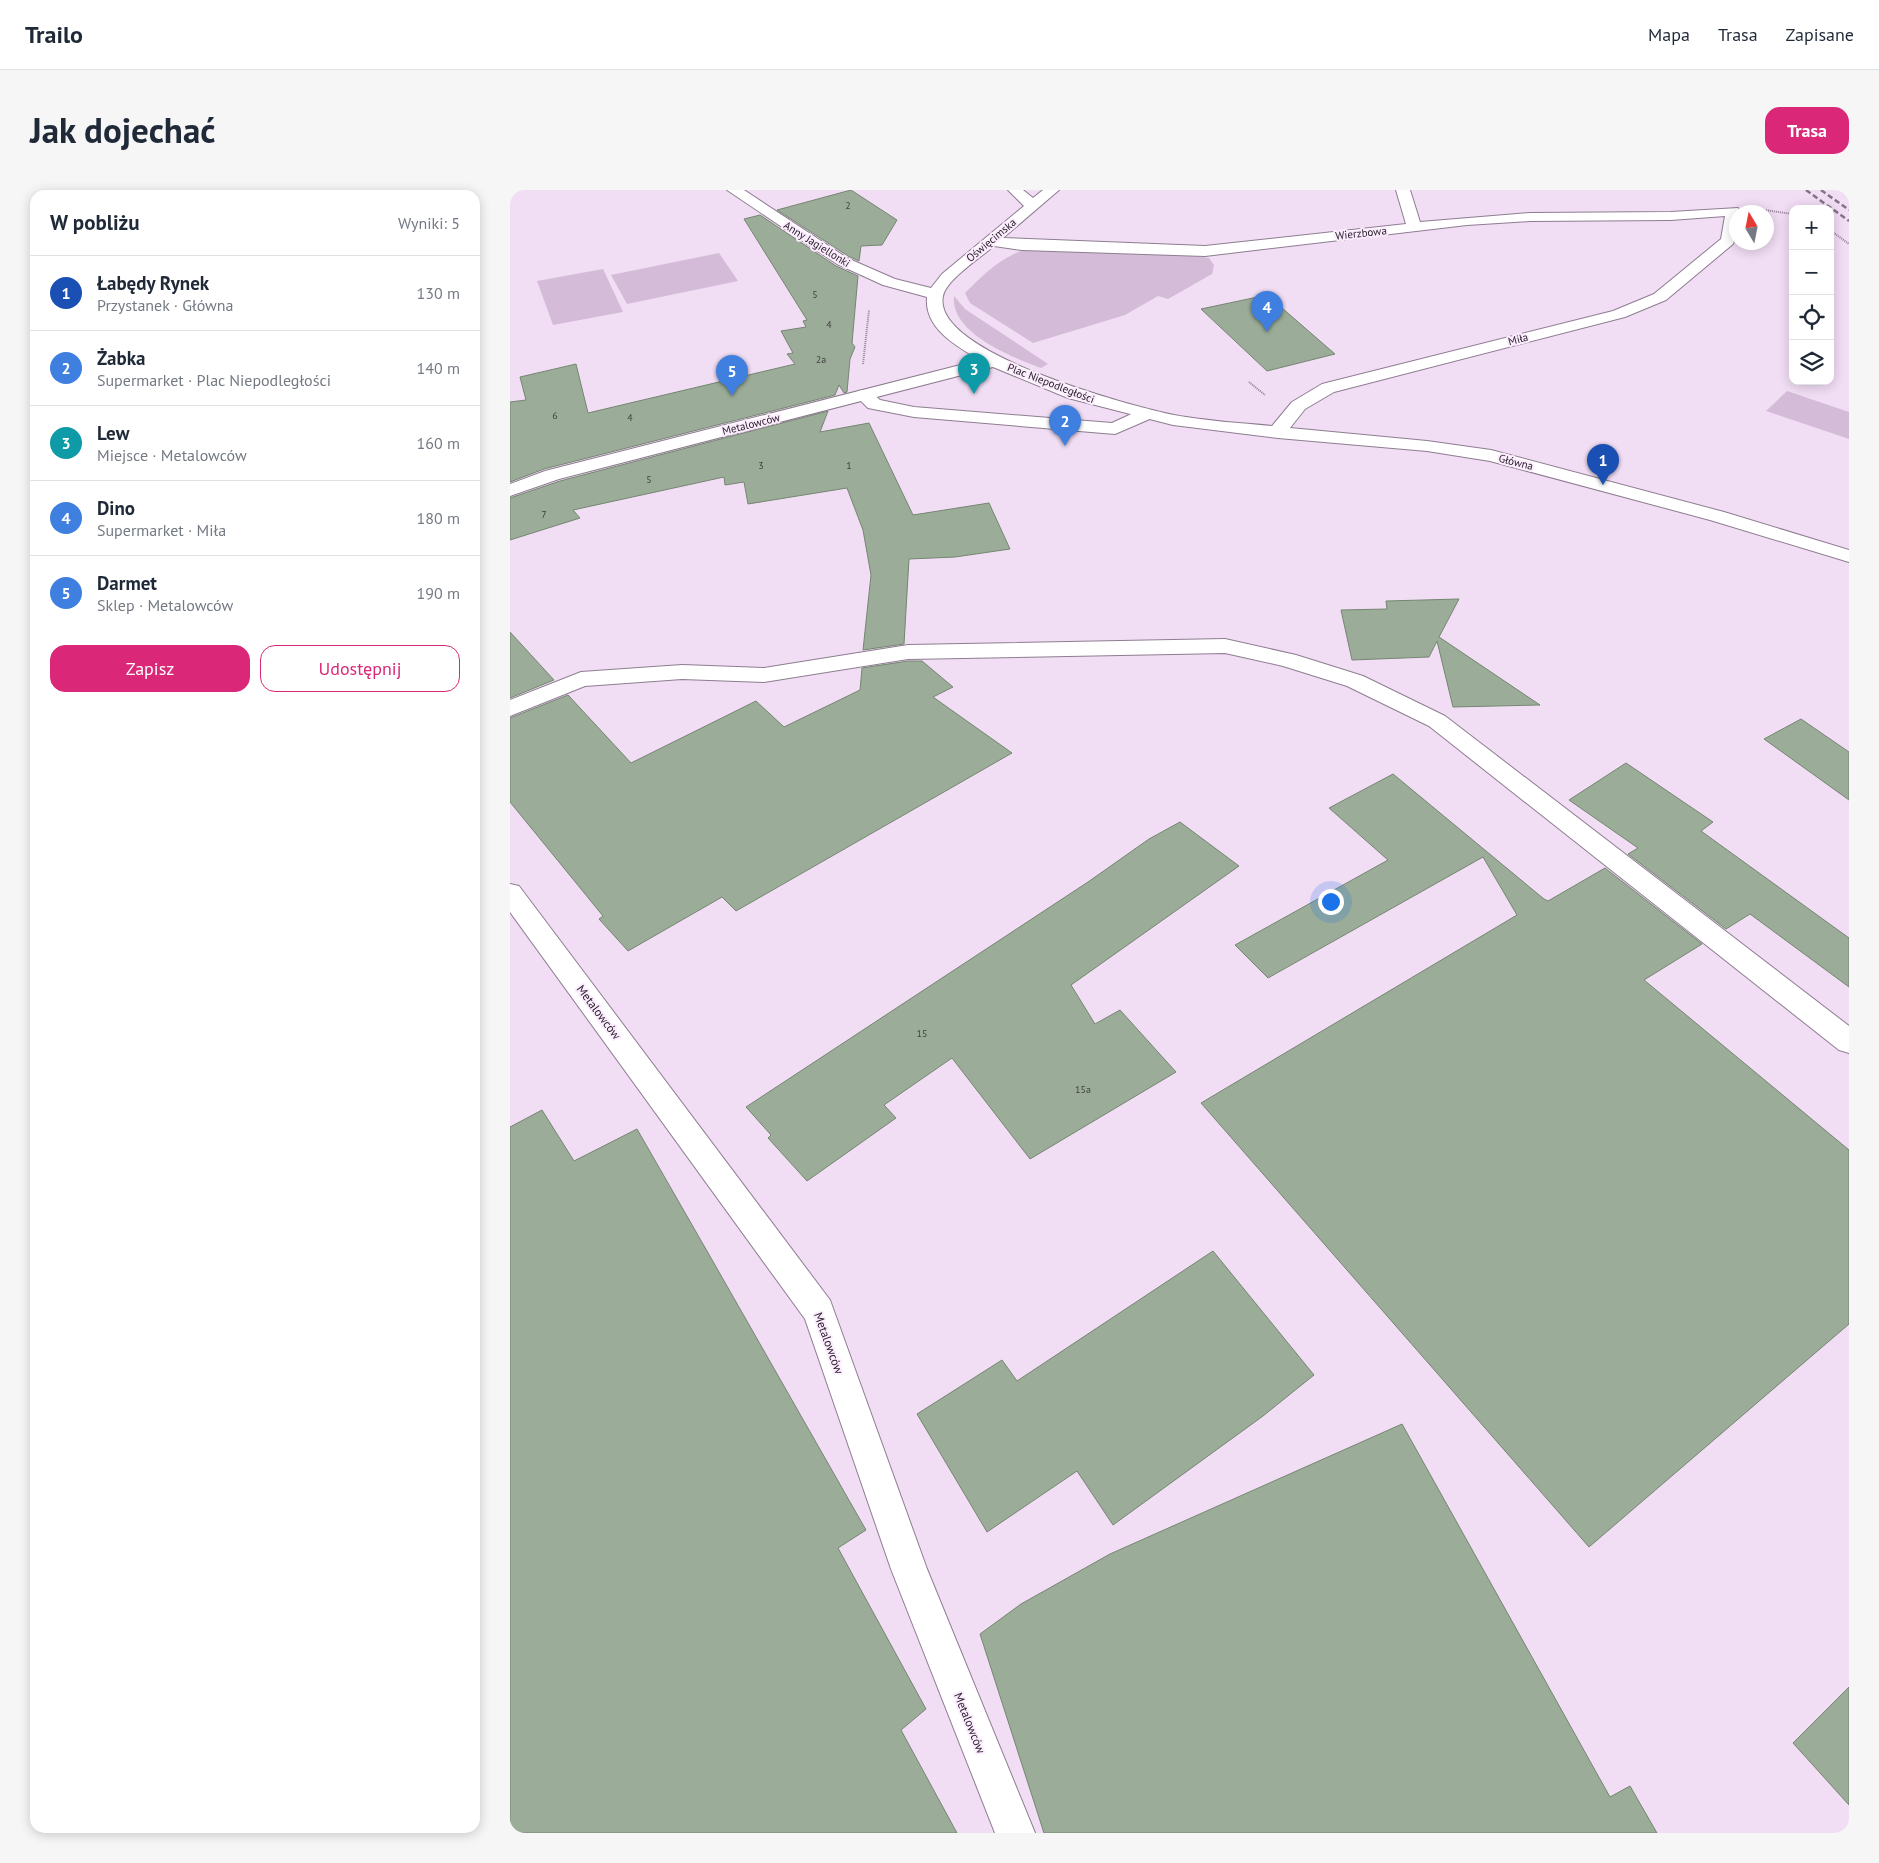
<!DOCTYPE html>
<html lang="pl">
<head>
<meta charset="utf-8">
<style>
  :root { --surface:#fff; --page:#f6f6f7; --text:#1f2937; --muted:#747a83; --line:#e0e1e3; --accent:#db2777 }
  body { margin:0; font-family:"PT Sans",sans-serif; background:var(--page); color:var(--text) }
  .controls { position:absolute; right:15px; top:15px; display:grid; overflow:hidden; border-radius:10px; box-shadow:0 2px 12px #0003 }
  .controls button { width:45px; height:45px; display:grid; place-items:center; padding:0; border:0; border-bottom:1px solid var(--line); background:var(--surface); color:var(--text); font:25px sans-serif }
  .compass { position:absolute; left:1219px; top:15px; width:45px; height:45px; border-radius:50%; background:var(--surface); box-shadow:0 2px 12px #0003; rotate:350deg }
  .you { position:absolute; left:820px; top:711px; width:18px; height:18px; margin:-12px; border:4px solid #fff; border-radius:50%; background:#1a73e8; box-shadow:0 0 0 8px #1a73e833 }
  .badge { display:grid; place-items:center; width:32px; height:32px; border-radius:50%; background:var(--accent); color:#fff; font-size:16px; font-weight:700 }
  .pin { position:absolute; translate:-50% -41px; filter:drop-shadow(0 1px 2px #0008) }
  .pin::after { content:''; position:absolute; top:26px; width:18px; height:15px; background:inherit; clip-path:polygon(0 0,100% 0,50% 100%) }
  .list { margin:0; padding:0; list-style:none }
  h2 { display:flex; justify-content:space-between; align-items:center; height:65px; margin:0; padding:0 20px; font-size:21px }
  h2 small { font-size:16px; font-weight:400; color:var(--muted) }
  .list li { display:grid; grid-template-columns:32px 1fr auto; gap:15px; align-items:center; box-sizing:border-box; height:75px; padding:0 20px; border-top:1px solid var(--line) }
  .list b { display:block; font-size:19px; white-space:nowrap }
  .list p { margin:0; font-size:16px; white-space:nowrap; color:var(--muted) }
  .list em { font-size:16px; font-style:normal; color:var(--muted) }
  .actions { display:flex; gap:10px; padding:15px 20px }
  .actions a { flex:1; padding:11px 0; border:1px solid var(--accent); border-radius:15px; text-align:center; font-size:18px; color:var(--accent) }
  .actions .main { background:var(--accent); color:#fff }
  .icon { flex:none; width:28px; height:28px; fill:none; stroke:currentColor; stroke-width:2; stroke-linecap:round; stroke-linejoin:round }
  .map { position:relative; flex:none; width:1339px; height:1643px; overflow:hidden; border-radius:15px }
  header { display:flex; align-items:center; gap:30px; box-sizing:border-box; height:70px; padding:0 25px; background:var(--surface); border-bottom:1px solid var(--line) }
  header strong { font-size:24px }
  nav { display:flex; gap:28px; margin-inline-start:auto; font-size:18px }
  .intro { display:flex; align-items:center; justify-content:space-between; box-sizing:border-box; height:120px; padding:0 30px }
  h1 { margin:0; font-size:35px }
  .button { padding:12px 22px; border-radius:15px; background:var(--accent); color:#fff; font-size:18px; font-weight:700 }
  main { display:flex; gap:30px; padding:0 30px }
  aside { flex:1; background:var(--surface); border-radius:15px; box-shadow:0 2px 12px #0003 }
  .map>svg:first-child { display:block }
</style>
</head>
<body>
<header>
<strong>Trailo</strong>
<nav><a>Mapa</a><a>Trasa</a><a>Zapisane</a></nav>
</header>
<div class="intro"><h1>Jak dojechać</h1><a class="button">Trasa</a></div>
<main>
<aside>
<h2>W pobliżu<small>Wyniki: 5</small></h2>
<ul class="list">
<li><span class="badge" style="background:#1a4fb4">1</span><div><b>Łabędy Rynek</b><p>Przystanek · Główna</p></div><em>130 m</em></li>
<li><span class="badge" style="background:#3f7fe0">2</span><div><b>Żabka</b><p>Supermarket · Plac Niepodległości</p></div><em>140 m</em></li>
<li><span class="badge" style="background:#0f9aa8">3</span><div><b>Lew</b><p>Miejsce · Metalowców</p></div><em>160 m</em></li>
<li><span class="badge" style="background:#3f7fe0">4</span><div><b>Dino</b><p>Supermarket · Miła</p></div><em>180 m</em></li>
<li><span class="badge" style="background:#3f7fe0">5</span><div><b>Darmet</b><p>Sklep · Metalowców</p></div><em>190 m</em></li>
</ul>
<div class="actions"><a class="main">Zapisz</a><a>Udostępnij</a></div>
</aside>
<div class="map">
<svg width="1339" height="1643" viewBox="0 0 1339 1643">
  <rect width="100%" height="100%" fill="#f1ddf4"/>
  <path fill="#d4bcd8" d="M516 59 644 65H679L699 68 704 75 702 84 658 109 648 106 615 125 523 153 460 113 455 103C474 84 490 68 516 59Z
    M209 63 228 91 117 114 101 85Z
    M93 79 113 122 43 135 27 91Z
    M444 106 455 119 538 174 531 178C502 167 440 143 444 106Z
    M1277 201 1339 222V249L1256 221Z"/>
  <path fill="#9bad98" stroke="#758672" d="M341 0 387 30 372 55 351 56 349 71 338 66 267 20Z
    M250 25 326 76 348 86 342 153 345 157 340 169 337 202 334 203 329 195 325 205 34 279 0 292V212L16 210 10 187 66 174 78 223 285 174 277 164 283 163 271 141 296 137 293 131 297 130 234 29Z
    M757 105 825 164 757 181 691 119Z
    M318 221 310 242 359 233 403 325 479 313 500 359 445 367 399 369 394 454 353 460 361 385 353 340 337 298 238 314 234 292 215 295 214 287 63 320 70 328 0 350V308L50 291Z
    M949 409 929 447 1030 515 943 517 927 451 919 467 842 470 831 420 877 419 876 411Z
    M0 442 44 490 0 508Z
    M398 471H412L443 497 423 507 502 563 226 721 212 707 118 761 89 729 93 726 0 612V528L58 505 121 573 246 511 274 537 350 500 352 478Z
    M1291 529 1339 562V610L1254 549Z
    M1116 573 1203 632 1191 641 1339 748V797L1240 724 1216 739 1118 664 1128 658 1059 610Z
    M883 584 1034 709 1038 711 1095 678 1192 754 1134 790 1339 960V1134L1079 1357 691 913 1007 725 973 667 758 788 725 755 878 670 819 618Z
    M670 632 729 676 561 795 585 834 610 820 666 882 520 969 442 868 374 915 386 928 297 991 258 948 261 945 236 917 578 692 639 649Z
    M32 920 64 971 127 939 205 1075 356 1340 328 1358 416 1519 391 1540 447 1643H0V937Z
    M703 1061 804 1185 753 1226 603 1335 567 1281 477 1342 407 1224 492 1170 507 1191Z
    M892 1234 1100 1607 1120 1596 1147 1643H534L470 1444 511 1414 600 1364Z
    M1339 1497V1615L1283 1553Z"/>
  <g fill="none" stroke-linecap="round" stroke-linejoin="round">
    <defs>
      <path id="lane" d="M354 200 360 201 370 210 404 217 602 233 630 220H642L645 224 642 228 605 244 404 227 358 218 345 205 348 201Z
        M715 449 786 465 853 486 935 526 1339 836V863L1329 860 919 536 837 496 773 476 715 463 398 469 254 492 172 489 75 496 0 526V510L71 482 172 475 254 478 398 455Z
        M0 694 9 696 320 1110 417 1379 525 1643H485L381 1379 295 1129 0 722Z"/>
      <path id="street" d="M217 0H234L337 68 385 89 421 98 432 84 514 16 498 0H513L523 8 533 0H549L493 48 695 56 896 34 886 0H900L910 32 1020 23 1161 22 1228 18 1230 21 1226 22V45L1223 54 1156 110 1115 127 824 202 795 219 780 238 917 251 981 260 1214 322 1339 360V372L1200 330 980 271 917 261 768 248 663 235 558 208 483 177 49 289 0 306V294L35 281 470 170C446 156 414 138 417 107L373 95 327 74ZM1215 26 1211 49 1144 104 1103 121 812 194 782 212 762 236C730 233 696 231 664 225 621 216 421 163 433 106 436 90 471 67 484 56L512 60 695 66 957 35 1020 31 1161 30Z"/>
    </defs>
    <use href="#lane" stroke="#8e7d91" stroke-width="2"/>
    <use href="#street" stroke="#8e7d91" stroke-width="2"/>
    <path stroke="#938595" stroke-width="2" stroke-dasharray="1 1" stroke-linecap="butt" d="M1254 20 1283 24
      M1320 40 1339 54
      M353 174 359 120
      M739 192 755 205"/>
    <use href="#lane" fill="#fff" fill-rule="evenodd"/>
    <use href="#street" fill="#fff" fill-rule="evenodd"/>
    <path stroke="#817484" stroke-width="2.5" stroke-dasharray="5.5 3" stroke-linecap="butt" d="M1296 0 1339 31
      M1311 0 1339 20"/>
  </g>
  <g text-anchor="middle" dominant-baseline="central" stroke-width="4" stroke-linejoin="round" paint-order="stroke">
    <g font-size="10" fill="#424142">
      <text x="338" y="15">2</text>
      <text x="305" y="104">5</text>
      <text x="319" y="134">4</text>
      <text x="311" y="169">2a</text>
      <text x="45" y="225">6</text>
      <text x="120" y="227">4</text>
      <text x="251" y="275">3</text>
      <text x="339" y="275">1</text>
      <text x="139" y="289">5</text>
      <text x="34" y="324">7</text>
      <text x="412" y="843">15</text>
      <text x="573" y="899">15a</text>
    </g>
    <g font-size="11" fill="#241d26" stroke="#fcecfe">
      <text transform="translate(851 43) rotate(-6)">Wierzbowa</text>
      <text transform="translate(481 50) rotate(-40)">Oświęcimska</text>
      <text transform="translate(307 54) rotate(32)">Anny Jagiellonki</text>
      <text transform="translate(1008 149) rotate(-15)">Miła</text>
      <text transform="translate(541 193) rotate(21)">Plac Niepodległości</text>
      <text transform="translate(241 234) rotate(-14)">Metalowców</text>
      <text transform="translate(1006 272) rotate(14)">Główna</text>
    </g>
    <g font-size="12" fill="#241d26" stroke="#fcecfe">
      <text transform="translate(89 822) rotate(53)">Metalowców</text>
      <text transform="translate(319 1153) rotate(70)">Metalowców</text>
      <text transform="translate(460 1533) rotate(68)">Metalowców</text>
    </g>
  </g>
</svg>
<div class="controls">
<button>+</button>
<button>−</button>
<button><svg class="icon" aria-label="locate" viewBox="0 0 24 24"><circle cx="12" cy="12" r="6"/><path d="M12 2v4M12 18v4M2 12h4M18 12h4"/></svg></button>
<button><svg class="icon" aria-label="layers" viewBox="0 0 24 24"><path d="M12 4l9 5-9 5-9-5zM3 14l9 5 9-5"/></svg></button>
</div>
<svg class="compass" viewBox="-18 -18 36 36"><path d="M0-13l5 13h-10z" fill="#e53935"/><path d="M0 13l5-13h-10z" fill="#747a83"/></svg>
<div class="you"></div>
<div class="pin badge" style="left:1093px;top:295px;background:#1a4fb4">1</div>
<div class="pin badge" style="left:555px;top:256px;background:#3f7fe0">2</div>
<div class="pin badge" style="left:464px;top:204px;background:#0f9aa8">3</div>
<div class="pin badge" style="left:757px;top:142px;background:#3f7fe0">4</div>
<div class="pin badge" style="left:222px;top:206px;background:#3f7fe0">5</div>
</div>
</main>
</body>
</html>
